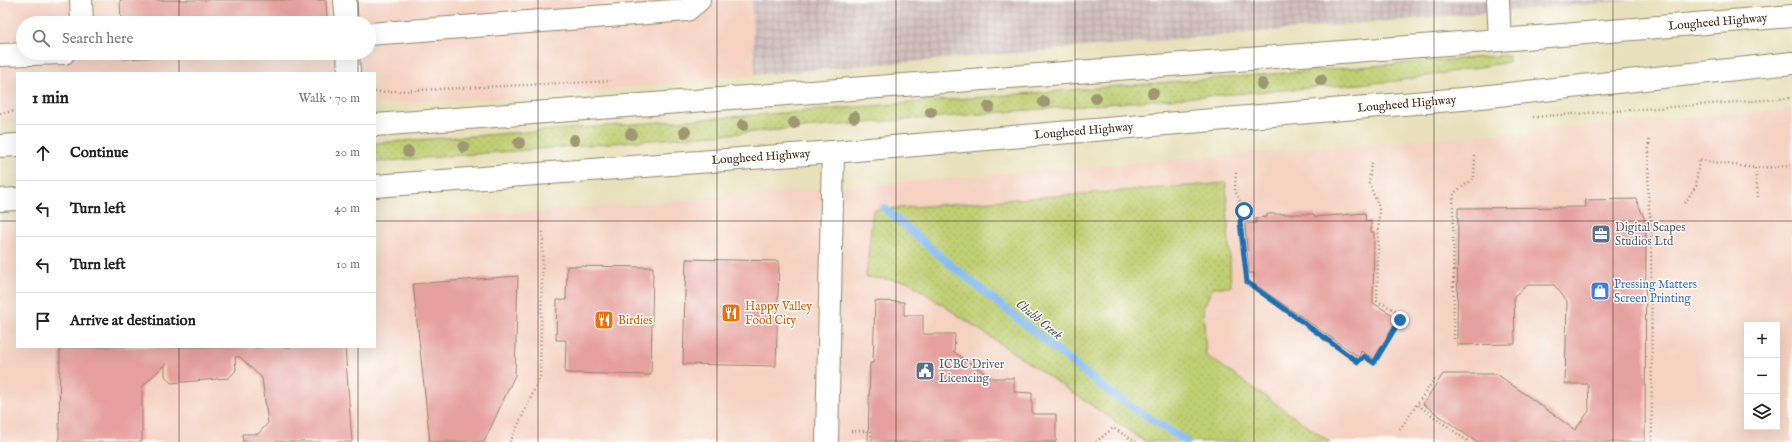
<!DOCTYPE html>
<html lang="en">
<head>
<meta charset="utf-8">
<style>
  :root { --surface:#fff; --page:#f6f6f6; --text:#222; --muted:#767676; --line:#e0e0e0 }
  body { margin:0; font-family:"IM FELL English",serif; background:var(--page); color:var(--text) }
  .controls { position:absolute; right:12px; bottom:12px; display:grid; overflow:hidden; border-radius:0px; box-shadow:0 4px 16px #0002 }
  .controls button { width:36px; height:36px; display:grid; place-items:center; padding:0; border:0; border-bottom:1px solid var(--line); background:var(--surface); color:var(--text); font:20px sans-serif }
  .stop { position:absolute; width:12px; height:12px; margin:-9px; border:3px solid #1f6fb2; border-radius:50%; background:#fff }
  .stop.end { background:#1f6fb2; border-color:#fff; box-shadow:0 1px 4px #0008 }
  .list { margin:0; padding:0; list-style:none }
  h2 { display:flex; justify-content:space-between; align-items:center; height:52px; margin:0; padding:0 16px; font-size:17px }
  h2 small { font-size:13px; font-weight:400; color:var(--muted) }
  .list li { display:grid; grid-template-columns:26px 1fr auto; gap:12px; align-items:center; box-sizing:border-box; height:56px; padding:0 16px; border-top:1px solid var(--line) }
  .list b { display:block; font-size:15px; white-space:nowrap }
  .list em { font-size:13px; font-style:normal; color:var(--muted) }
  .icon { flex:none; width:22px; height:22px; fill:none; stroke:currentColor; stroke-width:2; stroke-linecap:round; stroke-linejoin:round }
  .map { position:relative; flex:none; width:1792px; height:442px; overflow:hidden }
  .search { position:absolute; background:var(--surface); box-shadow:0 4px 16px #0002; left:16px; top:16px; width:360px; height:44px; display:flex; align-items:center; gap:10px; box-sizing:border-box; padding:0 14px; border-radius:22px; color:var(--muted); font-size:15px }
  .panel { position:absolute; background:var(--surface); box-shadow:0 4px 16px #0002; left:16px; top:72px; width:360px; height:276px; border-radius:0px }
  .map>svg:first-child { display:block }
</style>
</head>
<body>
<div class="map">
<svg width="1792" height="442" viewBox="0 0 1792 442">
  <defs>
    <pattern id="industrial-grid" width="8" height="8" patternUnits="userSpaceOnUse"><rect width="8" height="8" fill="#d1bfbd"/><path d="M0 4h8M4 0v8" fill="none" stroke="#b4a4a2"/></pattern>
    <pattern id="grass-dots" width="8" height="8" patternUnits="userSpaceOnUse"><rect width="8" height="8" fill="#bfcf72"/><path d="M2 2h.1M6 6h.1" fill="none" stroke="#a5b262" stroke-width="1.8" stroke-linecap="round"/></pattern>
  </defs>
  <rect width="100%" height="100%" fill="#fdfcf7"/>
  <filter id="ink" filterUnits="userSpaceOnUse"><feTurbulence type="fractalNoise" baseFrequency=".025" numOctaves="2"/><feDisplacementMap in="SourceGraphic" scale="8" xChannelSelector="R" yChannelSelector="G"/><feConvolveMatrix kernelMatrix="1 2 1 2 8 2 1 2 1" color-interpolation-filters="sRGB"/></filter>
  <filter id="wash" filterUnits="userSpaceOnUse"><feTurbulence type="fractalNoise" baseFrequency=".012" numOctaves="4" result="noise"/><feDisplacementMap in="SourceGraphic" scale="16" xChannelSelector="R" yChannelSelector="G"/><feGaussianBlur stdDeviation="0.9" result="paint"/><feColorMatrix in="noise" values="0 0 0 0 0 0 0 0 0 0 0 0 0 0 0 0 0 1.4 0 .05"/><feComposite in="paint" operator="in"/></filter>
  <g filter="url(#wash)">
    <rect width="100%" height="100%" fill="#e8e1bc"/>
    <path fill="#f5d2c2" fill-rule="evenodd" d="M0 0H751L755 75 544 96 375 104V73H17V121L0 122ZM23 23H369V53H23Z
      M1792 109V442H0V224H17V347H375V217L534 212ZM1747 325H1777V427H1747Z"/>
    <path fill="url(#industrial-grid)" d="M751 0H1638L755 75Z"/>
    <path fill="url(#grass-dots)" stroke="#7d7c48" d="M1509 55V62L1397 81 375 162V143L770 114Z
      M1226 183 1231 287H1213L1203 308 1206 355 1330 442H1146L907 281 866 277 873 210Z"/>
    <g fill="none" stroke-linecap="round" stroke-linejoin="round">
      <path stroke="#83bcf4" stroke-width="8" d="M884 208 941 257 1110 393 1187 442"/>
    </g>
    <g id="blocks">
      <path fill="#e6a09e" d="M120 0H326L327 23H121Z
        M122 53H211V54L123 59Z
        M1636 199 1646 222 1645 442H1476L1423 404 1443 374H1497L1575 430 1589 411 1588 384H1565L1567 301 1554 285H1528L1514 296 1515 344 1457 345 1458 208 1586 207 1585 200Z
        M1365 213 1366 222 1371 221V232H1374L1373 303 1398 318 1374 359 1361 351 1359 357 1254 284V273H1249L1245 224 1256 223V218L1267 217V214H1314L1315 217Z
        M686 259 779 261 776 366 683 364Z
        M567 266 653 267 651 375 565 373 566 340H556L557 300H566Z
        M518 276 515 375 484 442H430L413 284Z
        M875 301 904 302V315H923V334H955L954 352 992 378H1014V392L1032 393V414H1056V442H868L870 363H873Z
        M60 347H345L352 442H243L242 434H258L268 423 262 378 240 357H235L236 370 229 378 171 383 165 376V364L142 387V442H59Z"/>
    </g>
  </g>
  <g filter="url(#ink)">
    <use href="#blocks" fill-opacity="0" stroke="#92866d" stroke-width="1"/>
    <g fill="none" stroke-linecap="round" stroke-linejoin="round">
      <defs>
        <path id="minor" d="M81 0 82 23
          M345 0 347 23
          M1498 0 1500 40
          M369 34 687 10 699 0
          M348 53 349 73
          M0 55 64 53
          M827 442 833 152"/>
        <path id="major" d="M375 125 1500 40 1792 16
          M0 146 17 145
          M375 186 833 152 1462 99 1792 63
          M0 200 17 199"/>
      </defs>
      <use href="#minor" stroke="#92866d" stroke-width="24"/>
      <use href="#major" stroke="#92866d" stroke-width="24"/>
      <path stroke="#92866d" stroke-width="2.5" stroke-dasharray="1 3" stroke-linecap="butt" d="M375 92 611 81
        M0 113 17 111
        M1533 117 1792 98
        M1649 140 1648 194 1651 227 1652 442
        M1236 173 1235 190 1244 211 1240 222 1247 282 1358 362 1364 356 1374 363 1400 320V313L1377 301 1379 207 1369 183 1371 162
        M1758 197 1755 168 1792 166
        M1685 203 1696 186 1699 160 1755 168
        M1454 339 1453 205 1454 193 1474 178 1475 154
        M1418 405 1469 442
        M1400 429 1436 377
        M851 431H871L872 442
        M510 442 540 378 543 229
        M1096 442 1113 428 1136 442"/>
      <use href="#minor" stroke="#fff" stroke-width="22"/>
      <use href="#major" stroke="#fff" stroke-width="22"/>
    </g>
    <g fill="#9f9873">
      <circle cx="1321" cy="80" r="6"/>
      <circle cx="1262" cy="84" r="6"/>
      <circle cx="1153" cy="93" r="6"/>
      <circle cx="1096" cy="98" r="6"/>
      <circle cx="1044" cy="102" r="6"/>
      <circle cx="989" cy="107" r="6"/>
      <circle cx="931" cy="112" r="6"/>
      <circle cx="854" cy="117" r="6"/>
      <circle cx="794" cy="123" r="6"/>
      <circle cx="743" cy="125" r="6"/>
      <circle cx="685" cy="132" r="6"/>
      <circle cx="631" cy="134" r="6"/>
      <circle cx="574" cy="140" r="6"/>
      <circle cx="519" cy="143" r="6"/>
      <circle cx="464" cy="147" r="6"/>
      <circle cx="408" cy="152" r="6"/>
    </g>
  </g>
  <g fill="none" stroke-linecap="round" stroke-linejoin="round" filter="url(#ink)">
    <path stroke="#1f6fb2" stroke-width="5" d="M1244 211 1240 222 1247 282 1358 362 1364 356 1374 363 1400 320"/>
  </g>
  <path fill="none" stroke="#3b2a1e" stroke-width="1" stroke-opacity="0.55" d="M179 0V23M358 0V23M538 0V442M717 0V442M896 0V442M1075 0V442M1254 0V442M1434 0V442M1613 0V442M179 53V73M358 53V73M0 221H17M375 221H1792M179 347V442M358 347V442"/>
  <defs>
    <symbol id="office-square" viewBox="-11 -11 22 22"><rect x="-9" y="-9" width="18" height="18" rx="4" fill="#5c6f8a" stroke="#fdfcf7"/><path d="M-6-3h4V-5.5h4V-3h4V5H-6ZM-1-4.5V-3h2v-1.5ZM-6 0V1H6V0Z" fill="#fff"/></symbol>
    <symbol id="shop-square" viewBox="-11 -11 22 22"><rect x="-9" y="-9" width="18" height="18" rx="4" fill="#3f7fe0" stroke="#fdfcf7"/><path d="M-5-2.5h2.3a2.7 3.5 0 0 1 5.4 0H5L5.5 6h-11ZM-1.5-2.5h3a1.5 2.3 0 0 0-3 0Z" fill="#fff"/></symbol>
    <symbol id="restaurant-square" viewBox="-11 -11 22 22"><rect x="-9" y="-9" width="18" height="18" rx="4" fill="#e8710a" stroke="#fdfcf7"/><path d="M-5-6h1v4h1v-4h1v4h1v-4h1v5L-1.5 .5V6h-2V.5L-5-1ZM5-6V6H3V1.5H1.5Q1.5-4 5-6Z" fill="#fff"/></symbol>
    <symbol id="civic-square" viewBox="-11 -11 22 22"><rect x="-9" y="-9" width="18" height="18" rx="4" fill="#5c6f8a" stroke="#fdfcf7"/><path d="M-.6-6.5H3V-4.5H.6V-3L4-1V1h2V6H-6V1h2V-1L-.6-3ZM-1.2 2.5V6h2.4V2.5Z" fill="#fff"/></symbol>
  </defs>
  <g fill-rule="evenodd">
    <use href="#office-square" x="1590" y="223" width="22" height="22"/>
    <use href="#shop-square" x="1589" y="280" width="22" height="22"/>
    <use href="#restaurant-square" x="720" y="302" width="22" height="22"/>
    <use href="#restaurant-square" x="593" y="309" width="22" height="22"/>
    <use href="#civic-square" x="914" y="360" width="22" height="22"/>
  </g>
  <g text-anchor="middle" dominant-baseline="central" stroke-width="3" stroke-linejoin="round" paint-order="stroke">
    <g font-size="12" fill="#3b2a1e" stroke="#fdfcf7">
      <text transform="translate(1718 22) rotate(-5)">Lougheed Highway</text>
      <text transform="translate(1407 104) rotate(-5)">Lougheed Highway</text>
      <text transform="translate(1084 131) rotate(-5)">Lougheed Highway</text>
      <text transform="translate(761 157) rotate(-4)">Lougheed Highway</text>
    </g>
    <g font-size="12" fill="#4e5e75" stroke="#fdfcf7" text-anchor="start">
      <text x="1615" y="227">Digital Scapes<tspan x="1615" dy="14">Studios Ltd</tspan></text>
      <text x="939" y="364">ICBC Driver<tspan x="939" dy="14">Licencing</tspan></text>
    </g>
    <g font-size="12" fill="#366cbe" stroke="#fdfcf7" text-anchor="start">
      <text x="1614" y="284">Pressing Matters<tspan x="1614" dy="14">Screen Printing</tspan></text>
    </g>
    <g font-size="12" fill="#c56008" stroke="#fdfcf7" text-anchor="start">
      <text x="745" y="306">Happy Valley<tspan x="745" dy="14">Food City</tspan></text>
      <text x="618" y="320">Birdies</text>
    </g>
    <g font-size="13" font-style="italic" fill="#51565e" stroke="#fdfcf7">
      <text transform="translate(1039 320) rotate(39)">Chubb Creek</text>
    </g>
  </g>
</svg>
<div class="controls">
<button>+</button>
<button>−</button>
<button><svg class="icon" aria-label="layers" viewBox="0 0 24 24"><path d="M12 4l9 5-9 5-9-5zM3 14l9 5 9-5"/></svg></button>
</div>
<div class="stop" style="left:1244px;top:211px"></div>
<div class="stop end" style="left:1400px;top:320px"></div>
<div class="search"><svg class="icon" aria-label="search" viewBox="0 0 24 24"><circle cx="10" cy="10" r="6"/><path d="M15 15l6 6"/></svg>Search here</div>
<section class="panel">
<h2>1 min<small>Walk · 70 m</small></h2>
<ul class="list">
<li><svg class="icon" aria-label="ahead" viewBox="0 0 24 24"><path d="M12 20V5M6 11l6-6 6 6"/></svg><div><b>Continue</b></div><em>20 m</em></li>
<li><svg class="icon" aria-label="left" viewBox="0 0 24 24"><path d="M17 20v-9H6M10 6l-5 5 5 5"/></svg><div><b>Turn left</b></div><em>40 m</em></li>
<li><svg class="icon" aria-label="left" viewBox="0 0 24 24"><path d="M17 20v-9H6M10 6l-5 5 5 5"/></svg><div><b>Turn left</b></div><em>10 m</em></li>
<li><svg class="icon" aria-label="arrive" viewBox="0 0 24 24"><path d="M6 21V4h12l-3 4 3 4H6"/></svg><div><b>Arrive at destination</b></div></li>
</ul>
</section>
</div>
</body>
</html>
